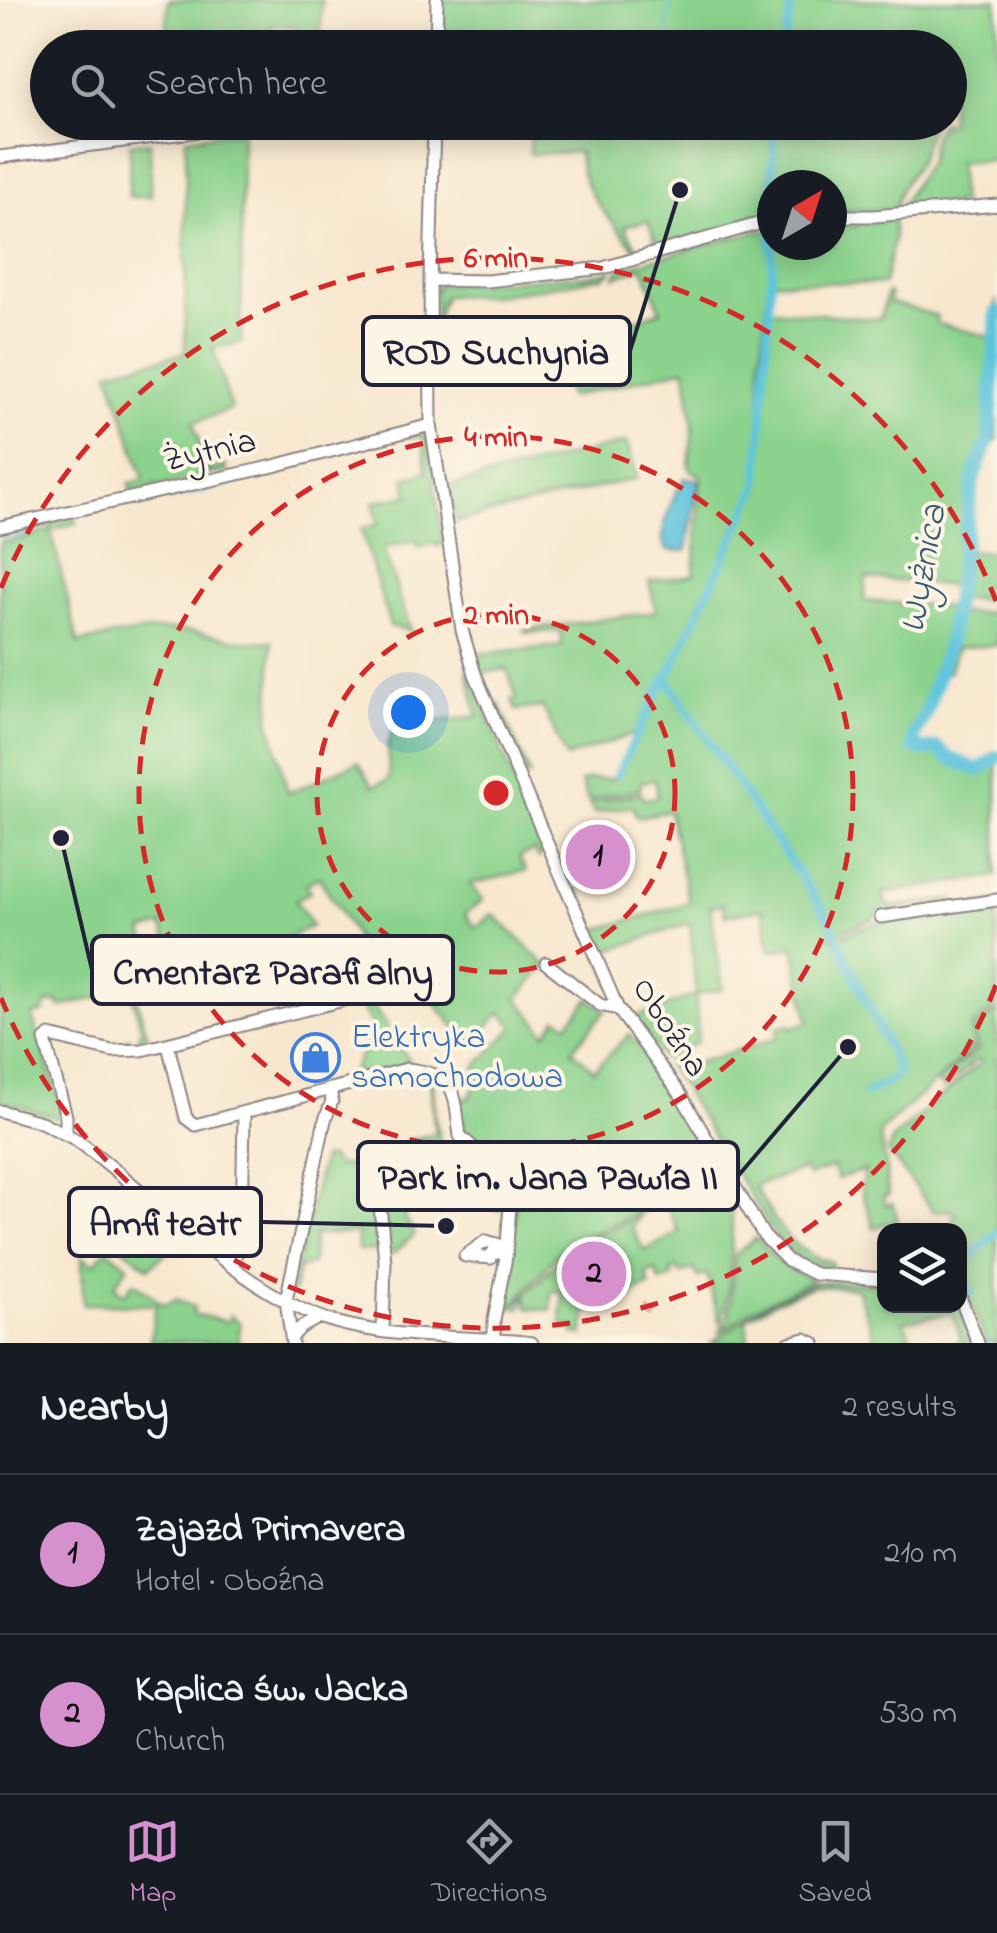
<!DOCTYPE html>
<html lang="en">
<head>
<meta charset="utf-8">
<style>
  :root { --surface:#171b24; --page:#20242c; --text:#f1f3f6; --muted:#9ea1a6; --line:#363941; --accent:#d690ce }
  body { margin:0; font-family:"Indie Flower",sans-serif; background:var(--page); color:var(--text) }
  .controls { position:absolute; right:30px; bottom:30px; display:grid; overflow:hidden; border-radius:20px; box-shadow:0 5px 25px #0003 }
  .controls button { width:90px; height:90px; display:grid; place-items:center; padding:0; border:0; border-bottom:2px solid var(--line); background:var(--surface); color:var(--text); font:50px sans-serif }
  .compass { position:absolute; left:757px; top:170px; width:90px; height:90px; border-radius:50%; background:var(--surface); box-shadow:0 5px 25px #0003; rotate:39deg }
  .you { position:absolute; left:408px; top:712px; width:35px; height:35px; margin:-25px; border:8px solid #fff; border-radius:50%; background:#1a73e8; box-shadow:0 0 0 15px #1a73e833 }
  .badge { display:grid; place-items:center; width:65px; height:65px; border-radius:50%; background:var(--accent); color:#111; font-size:32px; font-weight:700 }
  .pin { position:absolute; translate:-50% -50%; border:5px solid #fff; box-shadow:0 2px 10px #0006 }
  .list { margin:0; padding:0; list-style:none }
  h2 { display:flex; justify-content:space-between; align-items:center; height:130px; margin:0; padding:0 40px; font-size:42px }
  h2 small { font-size:32px; font-weight:400; color:var(--muted) }
  .list li { display:grid; grid-template-columns:65px 1fr auto; gap:30px; align-items:center; box-sizing:border-box; height:160px; padding:0 40px; border-top:2px solid var(--line) }
  .list b { display:block; font-size:38px; white-space:nowrap }
  .list p { margin:0; font-size:32px; white-space:nowrap; color:var(--muted) }
  .list em { font-size:32px; font-style:normal; color:var(--muted) }
  .icon { flex:none; width:55px; height:55px; fill:none; stroke:currentColor; stroke-width:2; stroke-linecap:round; stroke-linejoin:round }
  .map { position:relative; flex:none; width:997px; height:1343px; overflow:hidden }
  .search { position:absolute; background:var(--surface); box-shadow:0 5px 25px #0003; left:30px; right:30px; top:30px; height:110px; display:flex; align-items:center; gap:25px; box-sizing:border-box; padding:0 35px; border-radius:55px; color:var(--muted); font-size:38px }
  .sheet { height:450px; background:var(--surface) }
  nav { display:flex; justify-content:space-around; align-items:center; box-sizing:border-box; height:140px; border-top:2px solid var(--line); background:var(--surface); font-size:28px; color:var(--muted) }
  nav a { display:grid; justify-items:center; gap:5px }
  nav .on { color:var(--accent) }
  .map>svg:first-child { display:block }
</style>
</head>
<body>
<div class="map">
<svg width="997" height="1343" viewBox="0 0 997 1343">
  <rect width="100%" height="100%" fill="#fcf5e5"/>
  <filter id="ink" filterUnits="userSpaceOnUse"><feTurbulence type="fractalNoise" baseFrequency=".01" numOctaves="2"/><feDisplacementMap in="SourceGraphic" scale="20" xChannelSelector="R" yChannelSelector="G"/><feConvolveMatrix kernelMatrix="1 2 1 2 8 2 1 2 1" color-interpolation-filters="sRGB"/></filter>
  <filter id="wash" filterUnits="userSpaceOnUse"><feTurbulence type="fractalNoise" baseFrequency=".0048" numOctaves="4" result="noise"/><feDisplacementMap in="SourceGraphic" scale="40" xChannelSelector="R" yChannelSelector="G"/><feGaussianBlur stdDeviation="2.25" result="paint"/><feColorMatrix in="noise" values="0 0 0 0 0 0 0 0 0 0 0 0 0 0 0 0 0 1.4 0 .05"/><feComposite in="paint" operator="in"/></filter>
  <g filter="url(#wash)">
    <rect width="100%" height="100%" fill="#f8e7cf"/>
    <path fill="#8bd28c" stroke="#567a64" stroke-width="2.5" fill-rule="evenodd" d="M168 0H322L320 47H297L296 27 271 25V47H167Z
      M441 0H791L782 47 492 48 491 34 441 32Z
      M794 0H997V160L958 163 961 203 904 210 902 204 929 160 933 138 941 123 950 122V48H786Z
      M496 122 773 123 769 218 755 221 753 215 752 221 653 250 649 245 656 242 648 221 624 226 637 248 642 247 643 253 624 258 636 251C613 220 579 193 579 152L530 154V130H496Z
      M777 123H932C926 134 925 144 921 155 914 175 896 186 896 209L832 212V185H774Z
      M242 130 241 343 213 348 231 409 193 423 209 471 225 465 227 472 208 475 206 472 202 477 157 488 155 484 151 488 131 493 129 484 144 479 109 371 185 353 186 138Z
      M150 142 151 196 129 197 130 144Z
      M893 220 894 238 884 284 769 281 761 354 760 447 771 310 880 319 887 293 890 294 889 302 937 316 936 323 990 337 997 299 994 420H997V441H991C975 478 967 511 967 551L997 552V599H961L957 613H997V645L957 648 949 672 940 673 912 742 914 748H937L949 758 979 770 997 757V876L883 893 887 907 953 899 954 902 910 906 885 913 879 911 874 918 830 936 833 940C885 914 940 909 997 901V1006L971 1027 974 1047 880 1132C880 1143 882 1148 885 1158 888 1170 884 1179 889 1194L883 1197 885 1205 892 1203 898 1220 874 1228 861 1189 865 1170 837 1179 833 1167 808 1176 804 1169 754 1186C775 1221 789 1253 832 1262L831 1269 802 1260 777 1238 668 1065 684 1056 690 1065 777 1038V1027L789 1025 790 1028 809 1022 794 947 770 951 763 909 725 915 723 904 710 906 723 989 696 995 698 1042 664 1059 628 1013 617 992 633 1018 696 995 690 923 601 953 613 985 575 894 579 891 581 895 577 897 592 931 689 903 669 811 637 817 633 806 594 813 589 803 641 793 643 799 658 797 655 780 640 782 641 789 587 800 581 782 589 779H614L636 733 566 758 543 707 516 710 512 700 517 698 507 669 481 673 493 703H499L530 776H527L523 773 474 654 562 646 561 631 525 633 524 630 656 612 649 581 694 575 701 475 691 471 689 466 693 426 686 368 569 397 553 346 608 331 661 311 643 267 615 277 620 268 772 227V245H832V222H847L848 226H856V222ZM866 578 955 586 952 607 864 601Z
      M613 270 604 277 497 295 444 296 435 322V290L438 285 589 275Z
      M424 431 428 434 443 545 436 546 435 543 419 548 416 541 383 548 411 631 390 626 361 529 378 524 373 502 409 495 405 478 426 472 423 437 403 436Z
      M627 442 637 478 456 522 450 486Z
      M69 518H76L77 523 51 531 78 643C114 637 151 626 187 631 217 634 241 645 272 641L270 722 288 793 358 762 373 786 389 780 388 745 399 709 420 714 431 722 478 716 467 671 470 673 544 853 538 858 534 850 519 857 526 871 470 884 483 900 465 914 476 928 493 914 546 965 518 998 546 1034 557 1018 568 1024 589 999 606 1010 572 1050 594 1070 630 1034 692 1121C696 1145 709 1153 719 1174L563 1248 499 1320 512 1253 521 1140 478 1148 467 1140 459 1106 462 1099 469 1098 477 1083 475 1068 514 1027 501 1012 471 1046 420 985 412 965H403L362 988 413 1067 349 1079 373 1028 337 962 357 939 319 877 306 884 310 892 295 900 312 926 275 944 303 1004 321 999 319 1001 297 1007 276 957 186 993 162 925 143 931 148 949 124 956 150 1043H163L126 1045 125 1040 129 1038 131 1043 139 1041 138 1033 142 1031 129 985H124L123 980 119 981V985L115 983 105 996 60 1007 58 1001 44 1005 45 1011 32 1016 63 1112 60 1119 0 1100V542H11L50 530 49 523Z
      M997 1011V1343H985L973 1307 960 1288V1230H950L955 1214 950 1210 933 1211 888 1151 893 1139 981 1062 977 1059 943 1089 937 1082 978 1049 974 1029Z
      M430 1079H433L435 1119 450 1181 469 1179 474 1149 472 1178 507 1202 505 1208 498 1210 452 1187 434 1200 402 1202 405 1220 415 1234 393 1254 388 1246 383 1199 420 1183 411 1139 435 1134Z
      M365 1153 373 1159 381 1251 358 1250 357 1233 314 1235 312 1264 298 1269 294 1292 291 1291 322 1158 329 1157 337 1166 351 1165 350 1154Z
      M720 1178C723 1181 728 1187 729 1192 735 1215 731 1302 720 1323L707 1275 698 1277 694 1269 680 1274 678 1268 671 1271 673 1277 660 1282 656 1270 646 1274 650 1286 633 1292 630 1297 613 1286 614 1282 611 1280 599 1289 593 1277 596 1293 580 1289 577 1294 588 1304 583 1335 574 1334V1327L561 1326 563 1292 552 1291 551 1310 528 1308 526 1296 521 1308H512L571 1248 640 1215 632 1227 644 1251 679 1232 665 1203Z
      M116 1196 170 1240V1249L149 1268 94 1224 103 1206 107 1207Z
      M756 1238 781 1264 812 1280 755 1308 720 1332 729 1314 735 1255Z
      M107 1249 128 1266 114 1286 124 1294 134 1282 164 1305 176 1299 194 1307 193 1314 228 1322 230 1315 240 1323 238 1343 150 1341 156 1305 83 1304 82 1256 94 1264Z
      M815 1282 884 1283V1306H960L971 1336 970 1341 961 1343 958 1340 961 1337 952 1313 904 1321 913 1343H876L857 1288 814 1286 776 1301 746 1319 749 1343H711L763 1306Z"/>
    <path fill="#5ec4dc" stroke="#40738c" stroke-width="2.5" d="M685 478 699 480 687 548 686 551 667 550C655 536 674 493 685 478Z"/>
    <g fill="none" stroke-linecap="round" stroke-linejoin="round">
      <path stroke="#5ec4dc" stroke-width="2.5" d="M613 41 666 36 671 0
        M167 500 239 482
        M0 538H12L42 527
        M988 1340 990 1343"/>
      <path stroke="#5ec4dc" stroke-width="8" d="M784 48 792 0
        M770 213 775 122
        M771 228 772 265 758 486 667 679 829 919 897 1068 895 1078 866 1093
        M616 776 667 675
        M960 1266 997 1233
        M960 1278 973 1294"/>
      <path stroke="#5ec4dc" stroke-width="14" d="M997 312 989 440 974 475 949 641 926 712 914 735V748L922 750 937 748 949 758 979 770 997 757"/>
    </g>
  </g>
  <g filter="url(#ink)">
    <g fill="none" stroke-linecap="round" stroke-linejoin="round">
      <path stroke="#cdc0b1" stroke-width="11" stroke-dasharray="11 5.5" stroke-linecap="butt" d="M643 1310 648 1304"/>
      <defs>
        <path id="minor" d="M436 48 437 0
          M434 122 430 280 431 425 462 630 475 674 618 1009 681 1095 764 1236 788 1261 815 1274 884 1279
          M0 157 270 122
          M832 216H874L997 205
          M430 280 487 281 603 268 772 220
          M0 527 270 467 431 425
          M881 917 997 900
          M546 963 600 1005 618 1009
          M168 1045 186 1118 195 1125 407 1069C460 1074 454 1096 460 1136L485 1158 511 1193 506 1257 494 1320V1343
          M0 1111 41 1122 75 1139C156 1196 240 1294 335 1322 398 1340 467 1335 532 1343
          M66 1133V1116L45 1040 50 1036 112 1051 142 1050 352 998
          M375 1149 385 1262 383 1331
          M486 1241 500 1245 499 1253 493 1252 491 1258 465 1256Z
          M233 1265 242 1230 244 1113
          M960 1297 978 1343
          M291 1338 300 1328 320 1317
          M292 1343 286 1300 325 1120 332 1101 330 1089
          M789 1343 805 1339 814 1343"/>
      </defs>
      <use href="#minor" stroke="#8d8485" stroke-width="15"/>
      <use href="#minor" stroke="#fff" stroke-width="11"/>
    </g>
  </g>
  <g fill="none" stroke="#d62828" stroke-width="5" stroke-dasharray="18 12">
    <circle cx="496" cy="793" r="179"/>
    <circle cx="496" cy="793" r="357"/>
    <path d="M996 985A536 536 0 0 1 1 998M1 588A536 536 0 0 1 996 601"/>
  </g>
  <defs>
    <symbol id="shop-ring" viewBox="-11 -11 22 22"><circle r="9.5" fill="#fcf5e5" stroke="#3f7fe0" stroke-width="1.5"/><path d="M-5-2.5h2.3a2.7 3.5 0 0 1 5.4 0H5L5.5 6h-11ZM-1.5-2.5h3a1.5 2.3 0 0 0-3 0Z" fill="#3f7fe0"/></symbol>
  </defs>
  <g fill-rule="evenodd">
    <use href="#shop-ring" x="288" y="1030" width="55" height="55"/>
  </g>
  <g text-anchor="middle" dominant-baseline="central" stroke-width="8" stroke-linejoin="round" paint-order="stroke">
    <g font-size="35" fill="#22223b" stroke="#fcf5e5">
      <text transform="translate(210 452) rotate(-13)">Żytnia</text>
      <text transform="translate(669 1028) rotate(57)">Oboźna</text>
    </g>
    <g font-size="35" fill="#366cbe" stroke="#fcf5e5" text-anchor="start">
      <text x="351" y="1038">Elektryka<tspan x="351" dy="40">samochodowa</tspan></text>
    </g>
    <g font-size="38" font-style="italic" fill="#375b73" stroke="#fcf5e5">
      <text transform="translate(925 569) rotate(-80)">Wyżnica</text>
    </g>
  </g>
  <circle cx="496" cy="793" r="15" fill="#d62828" stroke="#fcf5e5" stroke-width="5"/>
  <g font-size="30" text-anchor="middle" font-weight="bold" fill="#d62828" stroke="#fcf5e5" stroke-width="8" stroke-linejoin="round" paint-order="stroke">
    <text x="496" y="267">6 min</text>
    <text x="496" y="446">4 min</text>
    <text x="496" y="624">2 min</text>
  </g>
  <path fill="none" stroke="#22223b" stroke-width="4" d="M680 190L630 351M61 838L92 970M848 1047L738 1176M446 1226L261 1222"/>
  <g fill="#22223b" stroke="#fcf5e5" stroke-width="4">
    <circle cx="680" cy="190" r="10"/>
    <circle cx="61" cy="838" r="10"/>
    <circle cx="848" cy="1047" r="10"/>
    <circle cx="446" cy="1226" r="10"/>
  </g>
  <g fill="#fcf5e5" stroke="#22223b" stroke-width="4">
    <rect x="363" y="317" width="267" height="68" rx="10"/>
    <rect x="92" y="936" width="361" height="68" rx="10"/>
    <rect x="358" y="1142" width="380" height="68" rx="10"/>
    <rect x="69" y="1188" width="192" height="68" rx="10"/>
  </g>
  <g font-size="38" text-anchor="middle" font-weight="bold" fill="#22223b">
    <text x="496" y="364">ROD Suchynia</text>
    <text x="273" y="984">Cmentarz Parafialny</text>
    <text x="548" y="1189">Park im. Jana Pawła II</text>
    <text x="165" y="1235">Amfiteatr</text>
  </g>
</svg>
<div class="controls">
<button><svg class="icon" aria-label="layers" viewBox="0 0 24 24"><path d="M12 4l9 5-9 5-9-5zM3 14l9 5 9-5"/></svg></button>
</div>
<svg class="compass" viewBox="-18 -18 36 36"><path d="M0-13l5 13h-10z" fill="#e53935"/><path d="M0 13l5-13h-10z" fill="#9ea1a6"/></svg>
<div class="you"></div>
<div class="pin badge" style="left:598px;top:857px">1</div>
<div class="pin badge" style="left:594px;top:1274px">2</div>
<div class="search"><svg class="icon" aria-label="search" viewBox="0 0 24 24"><circle cx="10" cy="10" r="6"/><path d="M15 15l6 6"/></svg>Search here</div>
</div>
<section class="sheet">
<h2>Nearby<small>2 results</small></h2>
<ul class="list">
<li><span class="badge">1</span><div><b>Zajazd Primavera</b><p>Hotel · Oboźna</p></div><em>210 m</em></li>
<li><span class="badge">2</span><div><b>Kaplica św. Jacka</b><p>Church</p></div><em>530 m</em></li>
</ul>
</section>
<nav>
<a class="on"><svg class="icon" aria-label="map" viewBox="0 0 24 24"><path d="M3 6l6-2 6 2 6-2v14l-6 2-6-2-6 2zM9 4v14M15 6v14"/></svg>Map</a>
<a><svg class="icon" aria-label="directions" viewBox="0 0 24 24"><path d="M12 3l9 9-9 9-9-9zM9 14v-3h6M13 9l2 2-2 2"/></svg>Directions</a>
<a><svg class="icon" aria-label="saved" viewBox="0 0 24 24"><path d="M7 4h10v16l-5-4-5 4z"/></svg>Saved</a>
</nav>
</body>
</html>
